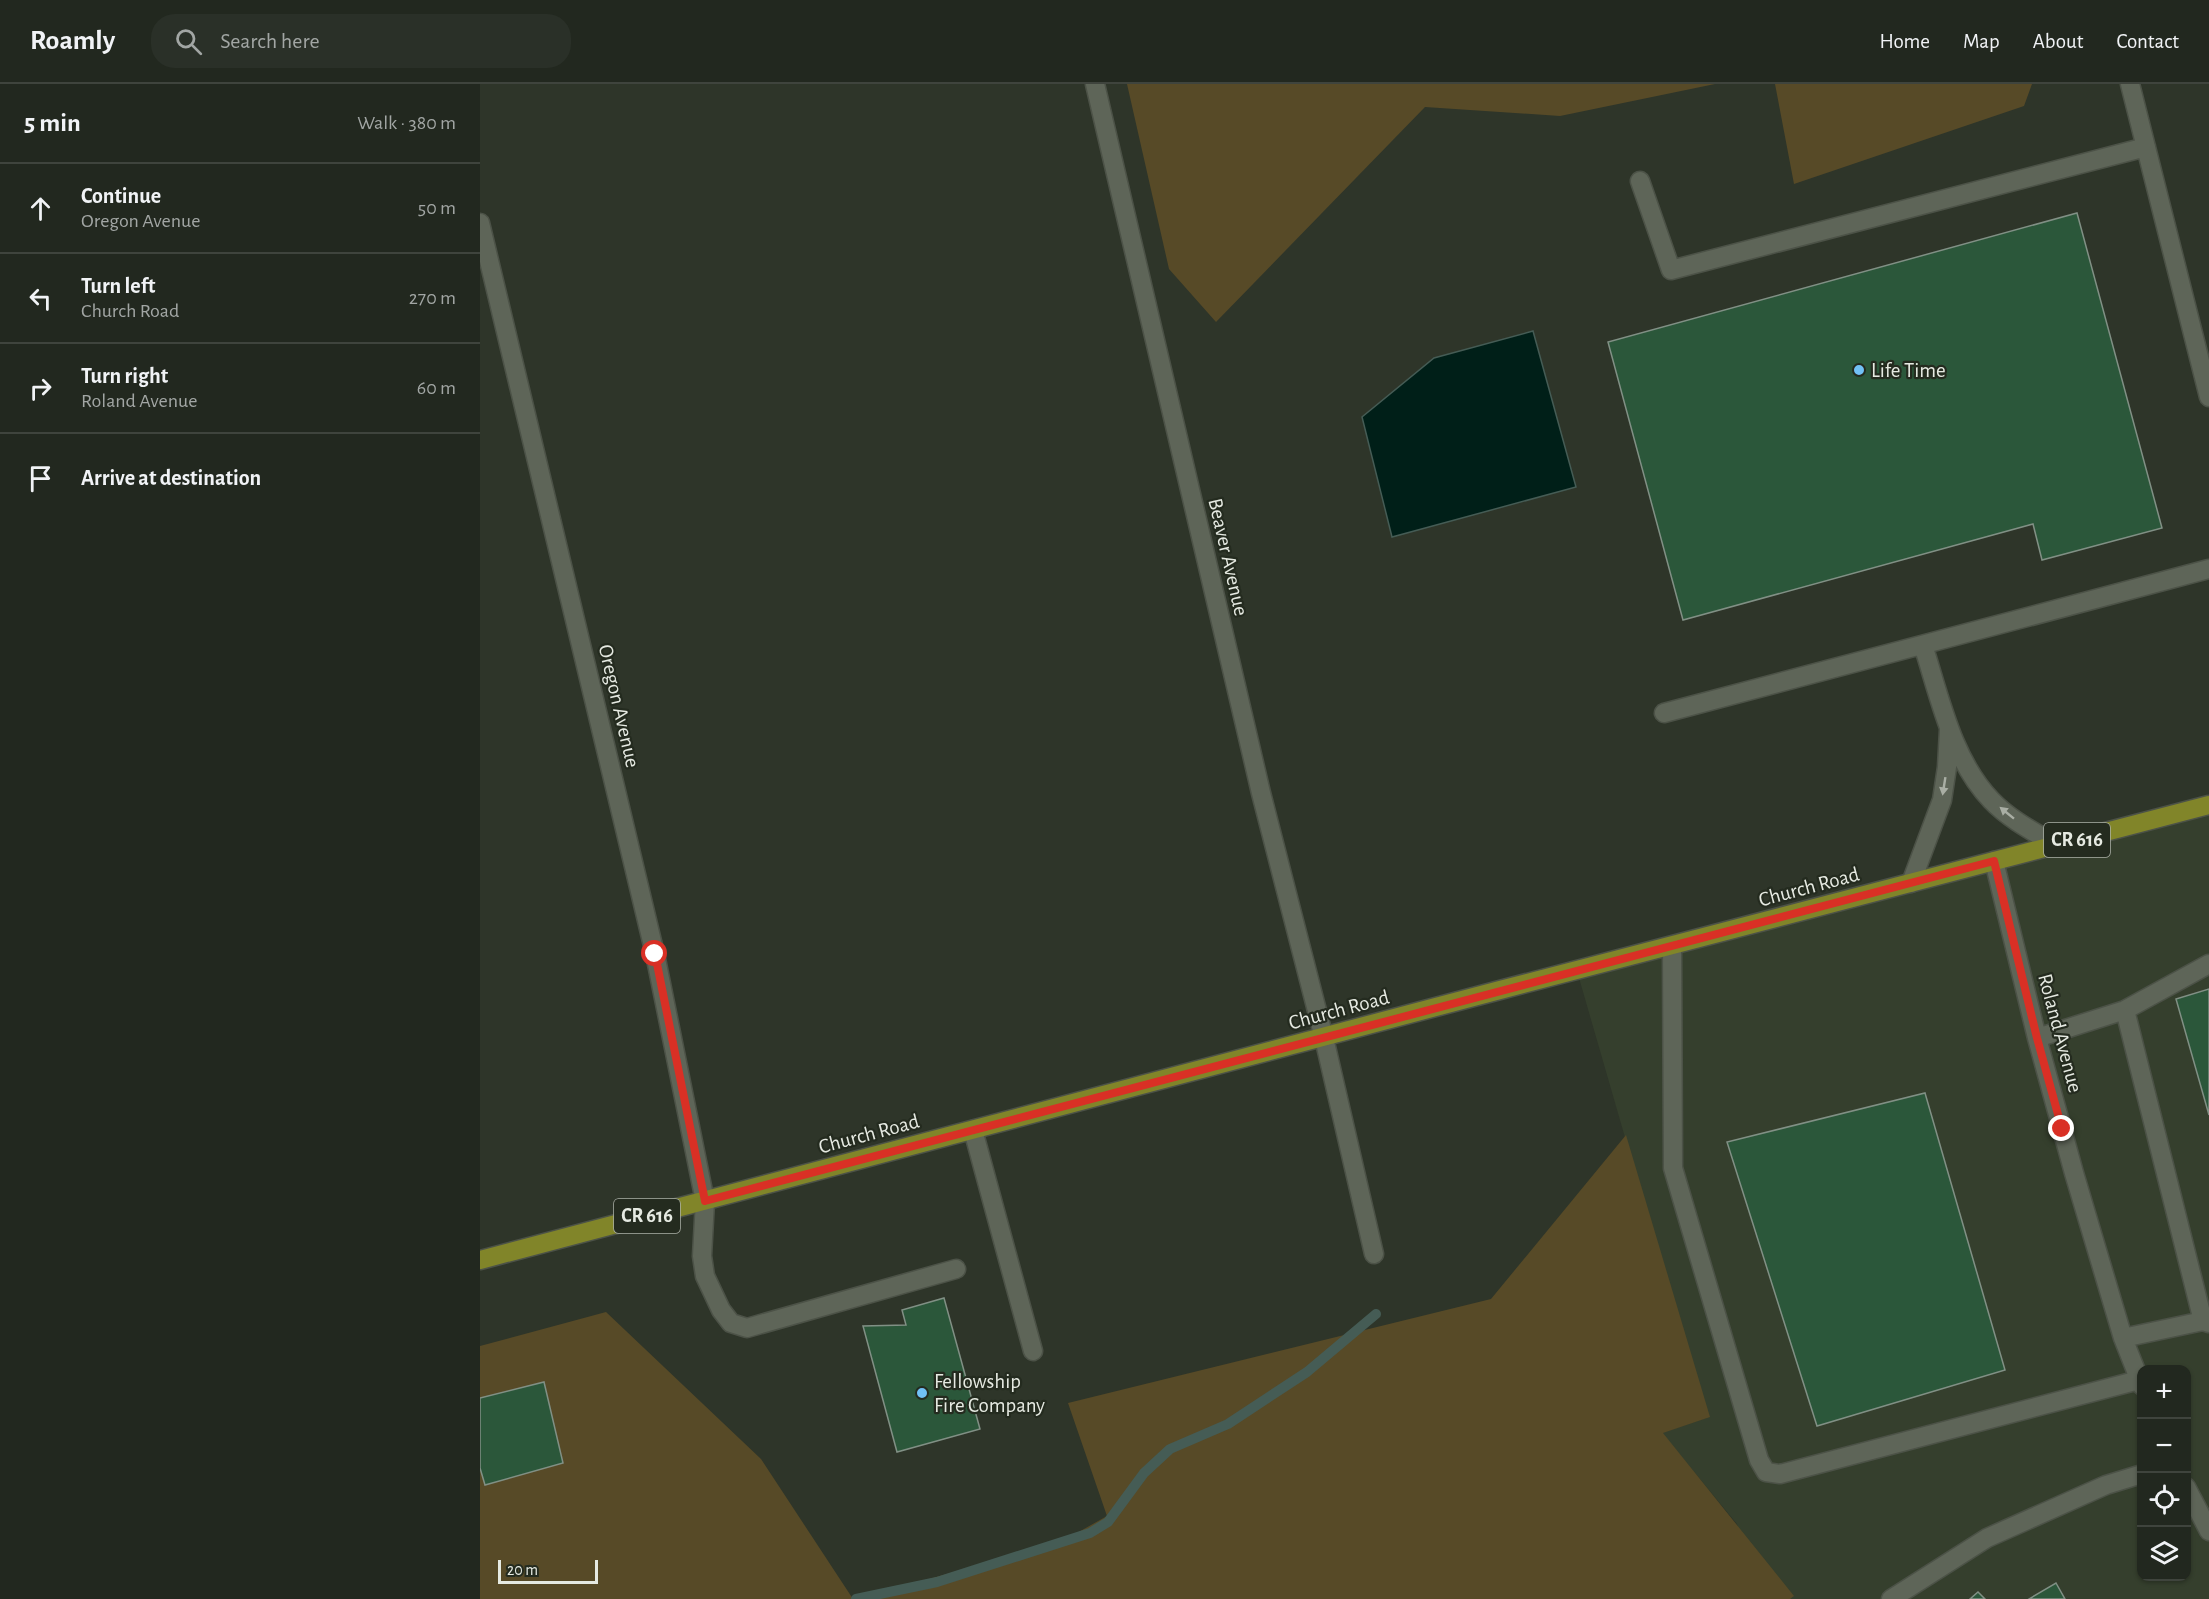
<!DOCTYPE html>
<html lang="en">
<head>
<meta charset="utf-8">
<style>
  :root { --surface:#22281f; --page:#2a3028; --text:#f1f3f6; --muted:#a2a6a4; --line:#3f443d }
  body { margin:0; font-family:"Alegreya Sans",sans-serif; background:var(--page); color:var(--text) }
  .controls { position:absolute; right:18px; bottom:18px; display:grid; overflow:hidden; border-radius:12px; box-shadow:0 2px 4px #0004 }
  .controls button { width:54px; height:54px; display:grid; place-items:center; padding:0; border:0; border-bottom:2px solid var(--line); background:var(--surface); color:var(--text); font:30px sans-serif }
  .scale { position:absolute; left:18px; bottom:15px; width:100px; box-sizing:border-box; padding-left:6px; border:3px solid #e6eae2; border-top:0; font-size:16px; line-height:21px; white-space:nowrap; color:#e6eae2; -webkit-text-stroke:4px #242b1f; paint-order:stroke }
  .stop { position:absolute; width:18px; height:18px; margin:-14px; border:4px solid #d93025; border-radius:50%; background:#fff }
  .stop.end { background:#d93025; border-color:#fff; box-shadow:0 2px 6px #0008 }
  .list { margin:0; padding:0; list-style:none }
  h2 { display:flex; justify-content:space-between; align-items:center; height:78px; margin:0; padding:0 24px; font-size:26px }
  h2 small { font-size:20px; font-weight:400; color:var(--muted) }
  .list li { display:grid; grid-template-columns:39px 1fr auto; gap:18px; align-items:center; box-sizing:border-box; height:90px; padding:0 24px; border-top:2px solid var(--line) }
  .list b { display:block; font-size:22px; white-space:nowrap }
  .list p { margin:0; font-size:20px; white-space:nowrap; color:var(--muted) }
  .list em { font-size:20px; font-style:normal; color:var(--muted) }
  .icon { flex:none; width:33px; height:33px; fill:none; stroke:currentColor; stroke-width:2; stroke-linecap:round; stroke-linejoin:round }
  .map { position:relative; flex:none; width:1729px; height:1515px; overflow:hidden }
  header { display:flex; align-items:center; gap:36px; box-sizing:border-box; height:84px; padding:0 30px; background:var(--surface); border-bottom:2px solid var(--line) }
  header strong { font-size:28px }
  nav { display:flex; gap:33px; margin-inline-start:auto; font-size:21px }
  .search { width:420px; height:54px; background:var(--page); display:flex; align-items:center; gap:15px; box-sizing:border-box; padding:0 21px; border-radius:24px; color:var(--muted); font-size:22px }
  main { display:flex }
  aside { flex:1; background:var(--surface) }
  .map>svg:first-child { display:block }
</style>
</head>
<body>
<header>
<strong>Roamly</strong>
<div class="search"><svg class="icon" aria-label="search" viewBox="0 0 24 24"><circle cx="10" cy="10" r="6"/><path d="M15 15l6 6"/></svg>Search here</div>
<nav><a>Home</a><a>Map</a><a>About</a><a>Contact</a></nav>
</header>
<main>
<aside>
<h2>5 min<small>Walk · 380 m</small></h2>
<ul class="list">
<li><svg class="icon" aria-label="ahead" viewBox="0 0 24 24"><path d="M12 20V5M6 11l6-6 6 6"/></svg><div><b>Continue</b><p>Oregon Avenue</p></div><em>50 m</em></li>
<li><svg class="icon" aria-label="left" viewBox="0 0 24 24"><path d="M17 20v-9H6M10 6l-5 5 5 5"/></svg><div><b>Turn left</b><p>Church Road</p></div><em>270 m</em></li>
<li><svg class="icon" aria-label="right" viewBox="0 0 24 24"><path d="M7 20v-9h11M14 6l5 5-5 5"/></svg><div><b>Turn right</b><p>Roland Avenue</p></div><em>60 m</em></li>
<li><svg class="icon" aria-label="arrive" viewBox="0 0 24 24"><path d="M6 21V4h12l-3 4 3 4H6"/></svg><div><b>Arrive at destination</b></div></li>
</ul>
</aside>
<div class="map">
<svg width="1729" height="1515" viewBox="0 0 1729 1515">
  <rect width="100%" height="100%" fill="#2e3529"/>
  <path fill="#353f2d" fill-rule="evenodd" d="M1729 721V1515H1278L1257 1440 1182 1349 1226 1334 1097 887ZM1662 1286H1706V1492H1662Z"/>
  <path fill="#574a27" d="M647 0H1235L1080 32 945 23 736 238 689 185Z
    M1295 0H1552L1544 22 1314 100Z
    M1146 1051 1230 1333 1183 1349 1314 1512 1310 1515H378L581 1458 627 1432 588 1319 1011 1215Z
    M126 1228 281 1375 373 1515H0V1262Z"/>
  <path fill="#001f18" stroke="#455c55" stroke-width="1.5" d="M1053 247 1096 403 912 453 882 333 954 274Z"/>
  <g fill="none" stroke-linecap="round" stroke-linejoin="round">
    <path stroke="#455c55" stroke-width="10" d="M376 1515 457 1498 610 1449 628 1438 664 1389 690 1365 748 1340 827 1288 896 1230"/>
  </g>
  <path fill="#2b573a" stroke="#819085" stroke-width="1.5" d="M1597 129 1682 444 1562 476 1553 440 1203 536 1128 258Z
    M1729 905V1031L1696 915Z
    M1445 1009 1525 1286 1337 1342 1247 1058Z
    M464 1214 500 1345 417 1368 383 1242 426 1241 422 1226Z
    M64 1298 83 1379 5 1401 0 1384V1314Z
    M1576 1499 1585 1515H1549Z
    M1498 1508 1505 1515H1490Z"/>
  <g fill="none" stroke-linecap="round" stroke-linejoin="round">
    <defs>
      <path id="minor" d="M615 0 781 709 844 954 894 1170
        M1650 0 1729 313
        M1160 97 1191 186 1666 63
        M0 139 175 870 225 1117 222 1172 225 1192 241 1226 251 1239 267 1244 476 1185
        M1443 561C1460 614 1472 675 1511 716 1529 735 1554 748 1576 761
        M1184 629 1729 485
        M1514 777 1557 954 1594 1089 1643 1254 1662 1302
        M1431 799 1462 716 1467 683 1469 646
        M1192 862 1193 1084 1279 1376 1286 1388 1300 1390 1659 1296
        M1645 926 1723 1237
        M1557 954 1645 926 1729 880
        M493 1046 553 1267
        M1643 1254 1723 1237 1729 1239
        M1706 1403 1729 1447
        M1411 1515 1507 1454 1626 1401 1662 1390"/>
      <path id="major" d="M0 1176 1020 906 1729 721"/>
    </defs>
    <use href="#minor" stroke="#4c5247" stroke-width="21"/>
    <use href="#major" stroke="#4c5247" stroke-width="21"/>
    <use href="#minor" stroke="#5e6558" stroke-width="18"/>
    <use href="#major" stroke="#818529" stroke-width="18"/>
  </g>
  <defs><path id="oneway-solid" d="M-6-.8H1V-3.2L6.5 0L1 3.2V.8H-6Z" transform="scale(1.5)"/></defs>
  <g fill="#a9aea4">
    <use href="#oneway-solid" transform="translate(1464 702) rotate(99)"/>
    <use href="#oneway-solid" transform="translate(1527 729) rotate(-141)"/>
  </g>
  <g fill="none" stroke-linecap="round" stroke-linejoin="round">
    <path stroke="#d93025" stroke-width="8" d="M175 870 225 1117 1514 777 1557 954 1582 1045"/>
  </g>
  <g fill="#71c1f5" stroke="#242b1f" stroke-width="2">
    <circle cx="1379" cy="286" r="6"/>
    <circle cx="442" cy="1309" r="6"/>
  </g>
  <g text-anchor="middle" dominant-baseline="central" stroke-width="4.5" stroke-linejoin="round" paint-order="stroke">
    <g fill="#242b1f" stroke="#acb1a8" stroke-width="1.5">
      <rect x="1564" y="739" width="66" height="34" rx="4.5"/>
      <rect x="134" y="1115" width="66" height="34" rx="4.5"/>
    </g>
    <g font-size="20" font-weight="bold" fill="#e6eae2">
      <text x="1597" y="756">CR 616</text>
      <text x="167" y="1132">CR 616</text>
    </g>
    <g font-size="21" fill="#e6eae2" stroke="#242b1f" text-anchor="start">
      <text x="1391" y="286">Life Time</text>
      <text x="454" y="1297">Fellowship<tspan x="454" dy="24">Fire Company</tspan></text>
    </g>
    <g font-size="21" fill="#e6eae2" stroke="#242b1f">
      <text transform="translate(748 473) rotate(77)">Beaver Avenue</text>
      <text transform="translate(139 622) rotate(77)">Oregon Avenue</text>
      <text transform="translate(1329 803) rotate(-15)">Church Road</text>
      <text transform="translate(859 926) rotate(-15)">Church Road</text>
      <text transform="translate(1580 949) rotate(75)">Roland Avenue</text>
      <text transform="translate(389 1050) rotate(-15)">Church Road</text>
    </g>
  </g>
</svg>
<div class="controls">
<button>+</button>
<button>−</button>
<button><svg class="icon" aria-label="locate" viewBox="0 0 24 24"><circle cx="12" cy="12" r="6"/><path d="M12 2v4M12 18v4M2 12h4M18 12h4"/></svg></button>
<button><svg class="icon" aria-label="layers" viewBox="0 0 24 24"><path d="M12 4l9 5-9 5-9-5zM3 14l9 5 9-5"/></svg></button>
</div>
<div class="scale">20 m</div>
<div class="stop" style="left:175px;top:870px"></div>
<div class="stop end" style="left:1582px;top:1045px"></div>
</div>
</main>
</body>
</html>
